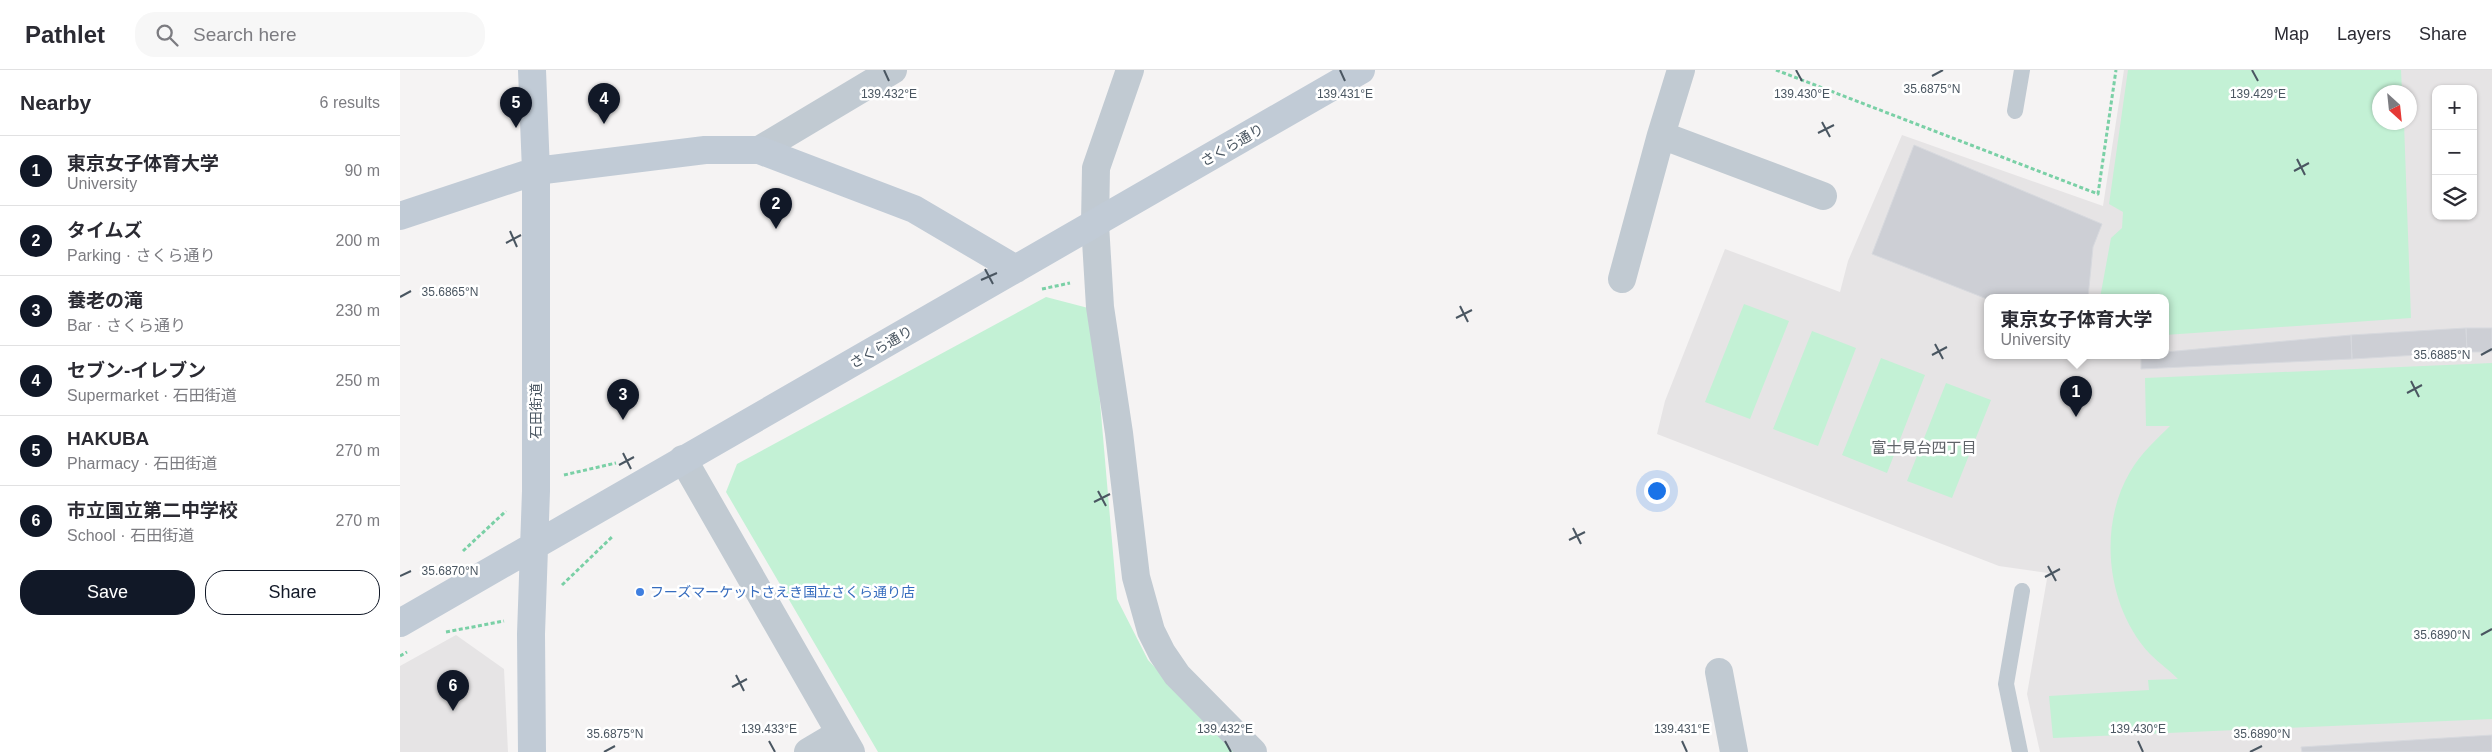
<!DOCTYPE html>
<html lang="en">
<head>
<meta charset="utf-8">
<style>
  :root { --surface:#fff; --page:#f7f7f7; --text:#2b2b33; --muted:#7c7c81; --line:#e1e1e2; --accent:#111827 }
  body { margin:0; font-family:Arial,"Noto Sans JP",sans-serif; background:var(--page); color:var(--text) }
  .controls { position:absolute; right:15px; top:15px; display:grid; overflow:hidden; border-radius:10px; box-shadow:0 1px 4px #0004 }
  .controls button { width:45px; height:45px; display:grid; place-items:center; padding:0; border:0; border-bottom:1px solid var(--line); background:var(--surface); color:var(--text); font:25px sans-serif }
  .compass { position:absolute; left:1972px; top:15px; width:45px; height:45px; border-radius:50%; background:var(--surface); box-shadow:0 1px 4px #0004; rotate:153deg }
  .you { position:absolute; left:1256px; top:420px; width:18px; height:18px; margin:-12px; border:4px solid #fff; border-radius:50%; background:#1a73e8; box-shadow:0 0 0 8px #1a73e833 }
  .badge { display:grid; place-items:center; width:32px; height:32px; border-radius:50%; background:var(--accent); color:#fff; font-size:16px; font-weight:700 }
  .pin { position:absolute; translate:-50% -41px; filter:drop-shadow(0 1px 2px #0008) }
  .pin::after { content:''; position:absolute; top:26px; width:18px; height:15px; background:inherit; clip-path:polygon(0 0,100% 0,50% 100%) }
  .popup { position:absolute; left:1584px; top:224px; width:185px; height:65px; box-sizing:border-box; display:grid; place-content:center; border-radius:10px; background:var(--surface); filter:drop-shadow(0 1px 4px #0005); font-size:16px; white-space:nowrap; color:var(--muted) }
  .popup b { font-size:19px; color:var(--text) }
  .popup::after { content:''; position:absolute; left:50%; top:100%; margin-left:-10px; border:10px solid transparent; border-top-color:var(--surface) }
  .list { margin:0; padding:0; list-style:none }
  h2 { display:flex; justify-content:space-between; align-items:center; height:65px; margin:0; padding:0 20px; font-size:21px }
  h2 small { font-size:16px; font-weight:400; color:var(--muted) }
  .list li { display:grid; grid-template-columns:32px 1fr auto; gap:15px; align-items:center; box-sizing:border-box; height:70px; padding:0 20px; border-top:1px solid var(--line) }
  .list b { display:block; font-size:19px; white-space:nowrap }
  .list p { margin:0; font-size:16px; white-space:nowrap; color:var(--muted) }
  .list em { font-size:16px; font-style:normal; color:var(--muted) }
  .actions { display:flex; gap:10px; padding:15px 20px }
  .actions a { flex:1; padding:11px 0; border:1px solid var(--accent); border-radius:20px; text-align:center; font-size:18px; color:var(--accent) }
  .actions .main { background:var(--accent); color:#fff }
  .icon { flex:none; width:28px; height:28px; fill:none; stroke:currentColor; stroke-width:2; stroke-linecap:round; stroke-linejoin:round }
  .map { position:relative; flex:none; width:2092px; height:682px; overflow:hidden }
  header { display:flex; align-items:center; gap:30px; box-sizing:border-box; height:70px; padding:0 25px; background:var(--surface); border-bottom:1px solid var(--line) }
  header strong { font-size:24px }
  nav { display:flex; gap:28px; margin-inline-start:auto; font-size:18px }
  .search { width:350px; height:45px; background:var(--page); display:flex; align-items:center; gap:12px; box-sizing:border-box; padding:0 18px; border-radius:20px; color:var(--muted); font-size:19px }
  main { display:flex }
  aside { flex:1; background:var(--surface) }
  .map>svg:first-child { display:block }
</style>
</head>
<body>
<header>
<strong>Pathlet</strong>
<div class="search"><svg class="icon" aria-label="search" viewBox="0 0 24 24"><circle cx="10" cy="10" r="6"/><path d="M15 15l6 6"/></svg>Search here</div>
<nav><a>Map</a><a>Layers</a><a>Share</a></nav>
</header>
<main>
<aside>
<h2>Nearby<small>6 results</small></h2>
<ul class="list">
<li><span class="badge">1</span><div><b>東京女子体育大学</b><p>University</p></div><em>90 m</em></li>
<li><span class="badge">2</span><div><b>タイムズ</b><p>Parking · さくら通り</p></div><em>200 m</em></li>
<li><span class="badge">3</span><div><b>養老の滝</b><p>Bar · さくら通り</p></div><em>230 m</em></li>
<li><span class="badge">4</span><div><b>セブン-イレブン</b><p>Supermarket · 石田街道</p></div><em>250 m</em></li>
<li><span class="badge">5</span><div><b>HAKUBA</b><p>Pharmacy · 石田街道</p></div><em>270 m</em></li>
<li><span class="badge">6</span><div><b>市立国立第二中学校</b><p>School · 石田街道</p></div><em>270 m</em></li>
</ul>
<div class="actions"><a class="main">Save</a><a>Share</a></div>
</aside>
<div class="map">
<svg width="2092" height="682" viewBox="0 0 2092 682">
  <rect width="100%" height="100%" fill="#f5f3f3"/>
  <path fill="#e6e4e5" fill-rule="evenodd" d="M1724 0H2092V682H1640L1627 624 1648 503 1599 496 1257 364 1265 331 1325 179 1440 222 1448 191 1502 65 1703 136ZM2036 19H2073V146H2036ZM1980 22H2010V52H1980ZM1587 228H1765V286H1587Z
    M56 565 104 599 108 682H0V596Z"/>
  <path fill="#c3f1d5" d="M1728 0H2001L2002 22H1980V52L2004 53 2011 248 1765 265V228H1700L1711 168 1722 158 1723 142 1709 134Z
    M646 227 692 239 717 529 748 590 835 682H478L326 422 337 394Z
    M1344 234 1389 251 1350 349 1305 332Z
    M1412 261 1456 278 1418 376 1373 359Z
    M1481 288 1525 305 1487 403 1442 385Z
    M2092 293V649L1653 668 1649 626 1749 620 1748 610 1778 609C1769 600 1759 593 1750 584 1706 537 1698 456 1730 402 1740 384 1756 370 1770 356H1746L1745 308Z
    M1546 313 1591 330 1552 428 1507 411Z"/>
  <path fill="#cdcfd5" stroke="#d7d9de" d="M1514 75 1702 154 1693 177 1688 228 1587 229 1472 184Z
    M2066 258H2092V282H2067Z
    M2066 258 2067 282 1952 289 1951 265Z
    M1951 265 1952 289 1741 299V286H1765V282Z
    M2092 665V682H1902L1901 677Z"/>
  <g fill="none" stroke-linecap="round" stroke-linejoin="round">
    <path stroke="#7ad0a6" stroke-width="3" stroke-dasharray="4 2.5" stroke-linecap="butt" d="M1376 0 1698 124 1716 0
      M642 219 670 213
      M164 405 216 393
      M63 481 106 441
      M162 515 213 466
      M46 562 104 551
      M0 586 7 582"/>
    <path stroke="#c1cad2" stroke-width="16" d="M1615 41 1622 0
      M1620 682 1606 614 1622 521"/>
    <path stroke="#c1cad2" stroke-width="28" d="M730 0 696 98 695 154 700 237 719 363 736 507 751 561 762 583 777 605 853 682
      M1261 65 1423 126
      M359 80 493 0
      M1222 209 1261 65 1281 0
      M283 389 451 682
      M1319 602 1334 682
      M408 682 440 663"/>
    <path stroke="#c1cbd6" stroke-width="28" d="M0 146 136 101 305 80H359L514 139 616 199
      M0 553 961 0
      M132 682 131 564 136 421V101L132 0"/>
  </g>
  <path fill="none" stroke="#4a5661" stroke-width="2" d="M484 0 489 11M940 0 945 11M1396 0 1402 11M1852 0 1858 11M1532 6 1543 0M1422 52 1430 67M1418 63 1434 55M1897 89 1905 105M1894 101 1909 93M110 161 117 177M106 173 121 165M585 199 593 214M581 210 597 203M0 227 11 221M1060 236 1068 252M1056 248 1072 240M1535 274 1543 289M1532 285 1547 277M2081 285 2092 279M2011 311 2019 327M2007 323 2022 315M223 383 231 399M219 395 234 387M698 421 706 436M694 432 710 424M1173 458 1181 474M1169 470 1185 462M1648 496 1656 511M0 506 11 501M1645 507 1660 499M2081 565 2092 559M336 605 344 621M332 617 347 609M369 671 375 682M825 671 831 682M1282 671 1287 682M1738 671 1743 682M204 682 215 676M1850 682 1862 676"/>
  <circle fill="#3f7fe0" stroke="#fff" stroke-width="2" cx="240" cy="522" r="5"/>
  <g text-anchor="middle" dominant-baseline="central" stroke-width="5" stroke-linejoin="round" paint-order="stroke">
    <g font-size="14" fill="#4a5661" stroke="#fff">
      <text transform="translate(832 75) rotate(-30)">さくら通り</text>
      <text transform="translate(481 277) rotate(-30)">さくら通り</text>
      <text transform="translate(136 341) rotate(-90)">石田街道</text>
    </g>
    <g font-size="14" fill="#366cbe" stroke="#fff" text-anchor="start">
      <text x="250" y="522">フーズマーケットさえき国立さくら通り店</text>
    </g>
    <g font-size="15" fill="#5f6368" stroke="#fff">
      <text x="1524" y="377">富士見台四丁目</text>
    </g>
  </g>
  <g font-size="12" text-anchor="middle" fill="#4a5661" stroke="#fff" stroke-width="5" stroke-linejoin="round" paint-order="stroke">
    <text x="1532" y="23">35.6875°N</text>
    <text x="489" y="28">139.432°E</text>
    <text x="945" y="28">139.431°E</text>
    <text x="1402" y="28">139.430°E</text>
    <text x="1858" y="28">139.429°E</text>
    <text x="50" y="226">35.6865°N</text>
    <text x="2042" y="289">35.6885°N</text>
    <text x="50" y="505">35.6870°N</text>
    <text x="2042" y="569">35.6890°N</text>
    <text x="369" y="663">139.433°E</text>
    <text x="825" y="663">139.432°E</text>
    <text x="1282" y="663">139.431°E</text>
    <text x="1738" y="663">139.430°E</text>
    <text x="215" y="668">35.6875°N</text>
    <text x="1862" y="668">35.6890°N</text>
  </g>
</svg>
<div class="controls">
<button>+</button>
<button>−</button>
<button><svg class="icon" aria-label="layers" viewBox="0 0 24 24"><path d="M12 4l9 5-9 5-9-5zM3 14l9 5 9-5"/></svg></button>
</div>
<svg class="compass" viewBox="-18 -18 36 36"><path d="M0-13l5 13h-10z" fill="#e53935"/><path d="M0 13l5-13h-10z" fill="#7c7c81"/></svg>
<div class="you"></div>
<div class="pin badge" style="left:1676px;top:347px">1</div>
<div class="popup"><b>東京女子体育大学</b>University</div>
<div class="pin badge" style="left:376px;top:159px">2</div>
<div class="pin badge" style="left:223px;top:350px">3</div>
<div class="pin badge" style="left:204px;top:54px">4</div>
<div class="pin badge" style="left:116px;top:58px">5</div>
<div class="pin badge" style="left:53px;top:641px">6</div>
</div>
</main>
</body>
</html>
